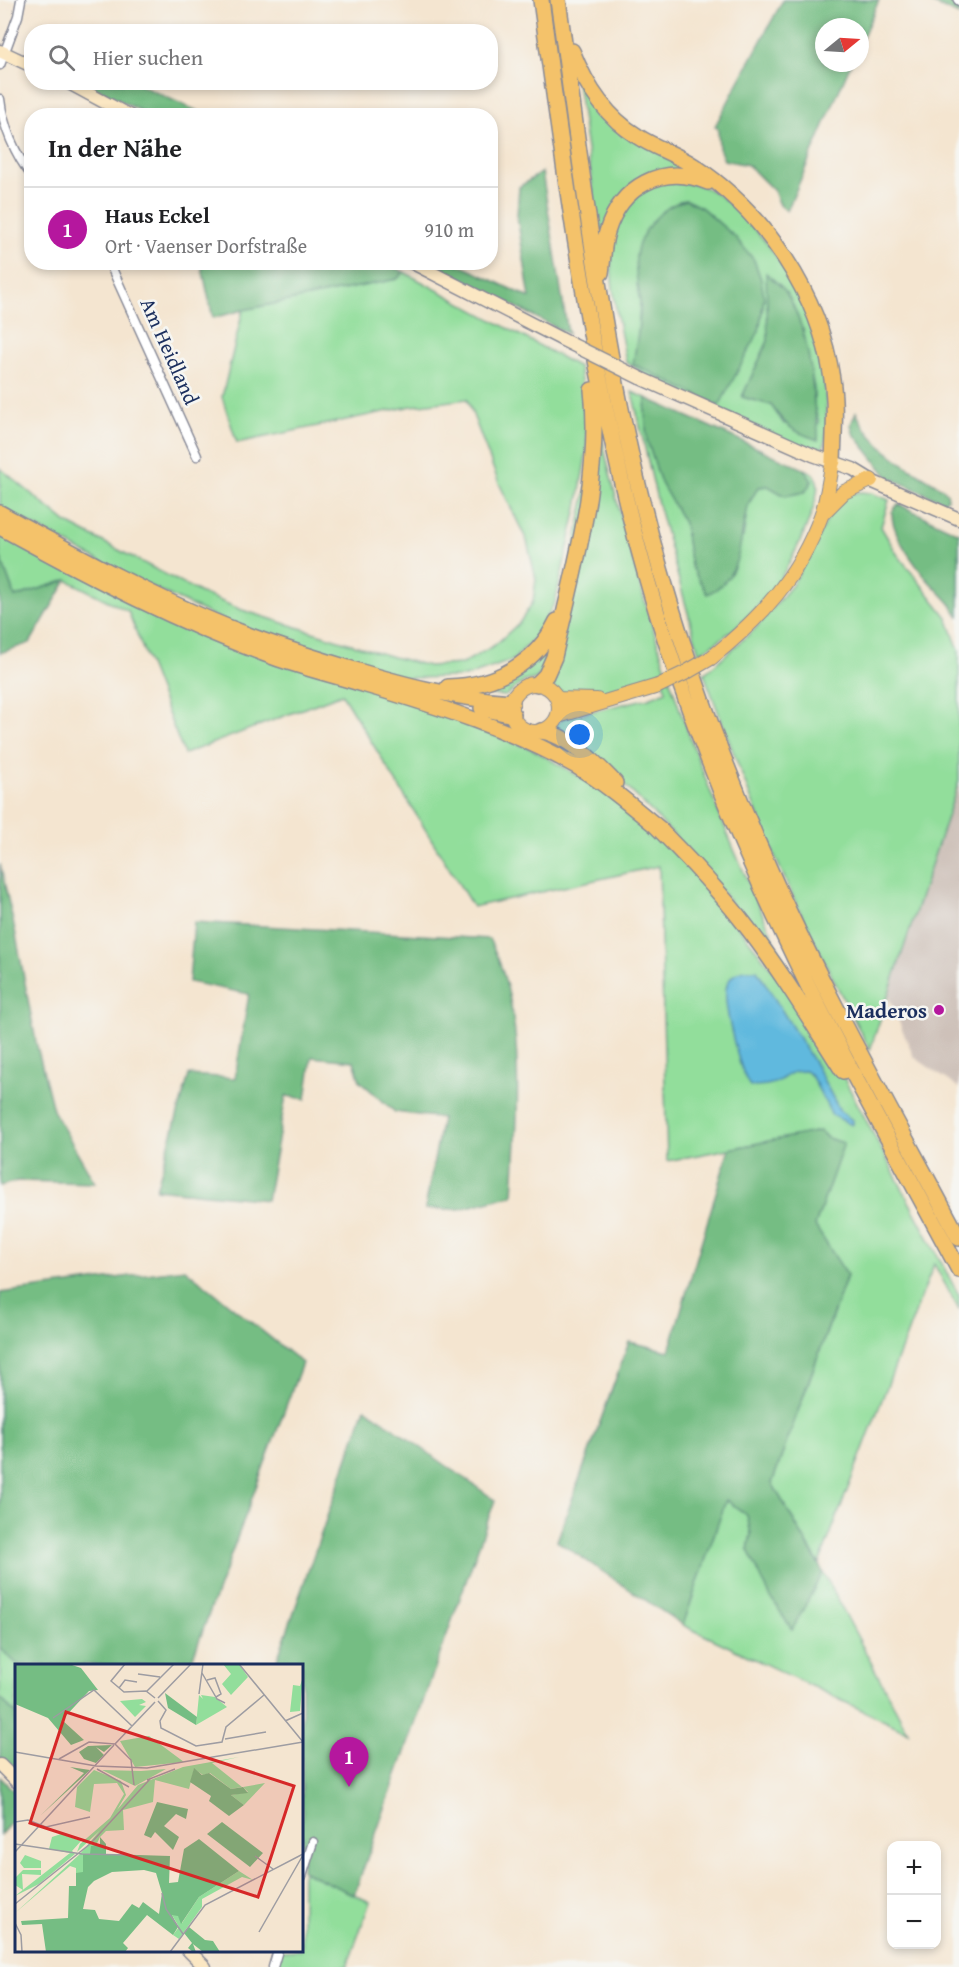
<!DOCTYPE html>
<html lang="de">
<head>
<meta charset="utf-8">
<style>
  :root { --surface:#fff; --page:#f6f6f6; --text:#202124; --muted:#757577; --line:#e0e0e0; --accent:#b5179e }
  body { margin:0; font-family:"Gentium Book Plus",serif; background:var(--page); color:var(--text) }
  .controls { position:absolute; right:18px; bottom:18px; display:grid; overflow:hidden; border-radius:12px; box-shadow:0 3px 9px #0003 }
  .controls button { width:54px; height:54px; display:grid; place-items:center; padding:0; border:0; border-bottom:2px solid var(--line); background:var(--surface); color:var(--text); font:30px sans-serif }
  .compass { position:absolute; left:815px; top:18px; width:54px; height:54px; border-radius:50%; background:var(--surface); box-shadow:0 3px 9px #0003; rotate:72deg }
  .you { position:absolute; left:580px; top:735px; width:21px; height:21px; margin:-15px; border:4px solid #fff; border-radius:50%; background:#1a73e8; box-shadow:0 0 0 9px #1a73e833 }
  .badge { display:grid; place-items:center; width:39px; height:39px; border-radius:50%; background:var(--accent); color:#fff; font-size:20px; font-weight:700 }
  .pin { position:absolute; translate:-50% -50px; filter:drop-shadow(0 2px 3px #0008) }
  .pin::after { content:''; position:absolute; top:32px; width:21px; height:18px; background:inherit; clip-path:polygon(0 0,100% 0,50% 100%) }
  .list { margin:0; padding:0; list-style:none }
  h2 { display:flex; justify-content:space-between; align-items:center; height:78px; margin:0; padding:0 24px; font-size:26px }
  h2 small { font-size:20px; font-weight:400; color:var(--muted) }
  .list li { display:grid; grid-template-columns:39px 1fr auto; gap:18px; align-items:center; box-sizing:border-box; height:84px; padding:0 24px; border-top:2px solid var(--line) }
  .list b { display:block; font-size:22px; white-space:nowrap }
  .list p { margin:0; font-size:20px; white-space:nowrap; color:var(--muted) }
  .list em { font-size:20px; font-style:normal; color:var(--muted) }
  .icon { flex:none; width:33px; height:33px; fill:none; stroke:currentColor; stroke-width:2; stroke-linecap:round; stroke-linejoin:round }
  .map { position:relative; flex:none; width:959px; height:1967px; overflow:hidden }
  .search { position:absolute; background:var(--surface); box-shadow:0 3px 9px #0003; left:24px; top:24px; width:474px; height:66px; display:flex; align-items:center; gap:15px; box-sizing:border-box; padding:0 21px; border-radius:24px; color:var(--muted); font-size:22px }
  .panel { position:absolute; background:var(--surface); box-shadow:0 3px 9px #0003; left:24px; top:108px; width:474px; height:162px; border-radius:24px }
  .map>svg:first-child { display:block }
</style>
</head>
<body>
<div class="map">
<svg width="959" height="1967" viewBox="0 0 959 1967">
  <rect width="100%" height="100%" fill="#f6f6f2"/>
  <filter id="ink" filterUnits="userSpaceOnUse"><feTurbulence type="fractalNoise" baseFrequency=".0167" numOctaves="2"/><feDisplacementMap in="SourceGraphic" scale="12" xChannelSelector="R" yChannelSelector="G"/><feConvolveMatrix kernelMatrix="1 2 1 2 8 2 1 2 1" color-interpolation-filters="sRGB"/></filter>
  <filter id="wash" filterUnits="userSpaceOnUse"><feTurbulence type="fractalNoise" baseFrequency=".008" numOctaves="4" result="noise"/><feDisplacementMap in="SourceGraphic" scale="24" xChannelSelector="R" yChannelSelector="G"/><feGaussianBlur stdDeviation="1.35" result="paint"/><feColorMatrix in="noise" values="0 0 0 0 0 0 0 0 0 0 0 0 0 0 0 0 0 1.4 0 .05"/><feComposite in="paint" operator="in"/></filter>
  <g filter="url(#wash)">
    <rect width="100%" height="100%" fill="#f4e5d0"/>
    <path fill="#cec1b9" d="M959 781V1088L914 1057 888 996Z"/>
    <path fill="#92de9b" stroke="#56867c" stroke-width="1.5" fill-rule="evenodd" d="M574 61 595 101 702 175 644 180 601 245Z
      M665 182C677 183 690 182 701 186 719 192 732 206 745 219 803 278 831 354 826 437L825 444 822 448 797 445 655 381 626 362C619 321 604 268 615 227 618 215 630 202 639 193 646 188 657 185 665 182ZM686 200 702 208 736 238 764 298 759 331 638 333 640 302 637 284 679 201ZM803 329 814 388V406L819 423 784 424 771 405 742 397 768 341Z
      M404 272 579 367 586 418 587 450 577 508 555 602 536 636 513 660 465 677 405 678 291 645 229 623 126 575 0 508V468L67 523 201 593 242 610 393 657 429 666 462 664 495 645 520 622 533 602 536 579 527 541 498 481 467 399 412 406 237 443 222 397 243 310 397 279Z
      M632 392 646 398 645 412 647 440 661 483 684 523 691 566 743 537 748 506 758 487 768 486 805 492 812 482 804 469C811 471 815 474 817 481 822 498 796 551 787 567 778 583 766 598 753 611 737 629 719 641 699 653L658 504Z
      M599 427C643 621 708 809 797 986 724 894 653 797 556 729V725L564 718 649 698 666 691 661 675 645 681V686C625 691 584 706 565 697 559 695 553 686 547 682Z
      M861 492 871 493 889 500 881 527 897 554 947 617 959 651V781L870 1050C839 991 808 931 781 870 752 806 729 740 704 674L755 629 793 584 839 498 846 494Z
      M0 533 421 707 532 749 617 798 696 874 776 974 830 1052 959 1296V1310L934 1264 819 1564 772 1483 847 1276 815 1226 843 1143 827 1138 820 1131 667 1161 659 866 473 907 342 694 184 754 128 611 67 580 15 597 0 556ZM756 970 815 1064 840 1111 852 1120 832 1115 811 1075 805 1071 789 1072 782 1079 740 1065 726 999 727 985Z
      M552 637 546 669 535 679 525 681 505 696 456 691 488 685Z
      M726 1500 747 1515 751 1534 748 1550 792 1629 823 1572 908 1732 683 1625Z
      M0 1648 18 1665 16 1714 0 1698Z
      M303 1871 370 1902 347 1967H273L278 1951 302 1950V1876Z"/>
    <path fill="#75bd83" stroke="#487670" stroke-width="1.5" d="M783 0H879L860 43V27H824V63H851L787 211 780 205 774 191 748 165 724 160 719 148 718 129 715 126Z
      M925 0H959V15Z
      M89 83H135L206 115H148L90 85Z
      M542 172 568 334 431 263H456L530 298 517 216 519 187Z
      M686 200 702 208 736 238 754 260 761 279 764 298 759 331 719 406 633 364C636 344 641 323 640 303 639 287 634 272 636 256 639 231 662 205 686 200Z
      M201 263H385L404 272 397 279 243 310 213 318Z
      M766 273C772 279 781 285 786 292 806 325 812 366 814 403 815 418 819 424 818 440 792 431 786 427 771 405L742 397 768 341Z
      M646 398 804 469 812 481 805 492 785 496 768 486 758 487C755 494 749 501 747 508 739 540 743 579 707 594L691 566 684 523 661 483 647 440 645 412Z
      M856 412C872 448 910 469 942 488L947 493 948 498 944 502 888 477 853 433 851 424Z
      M898 504 959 533V618C952 602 937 591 926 578 913 562 891 532 892 512Z
      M0 556 15 597 67 580 30 643 0 653Z
      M0 864 15 930 36 1042 53 1110 95 1183 17 1181 0 1186Z
      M194 922 489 939C528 1012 517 1116 513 1195L460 1209H425L442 1118 395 1112 360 1081 354 1061 312 1057 306 1099 286 1096 267 1200 156 1189 189 1075 235 1078 249 994 189 982Z
      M820 1131 827 1138 844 1143 815 1226 847 1275 772 1483 823 1572 792 1630 770 1596 748 1550 751 1534 747 1515 726 1500 683 1625 557 1541 629 1342 669 1351 729 1149Z
      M185 1269 302 1363 190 1665H18L0 1648V1293Z
      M365 1408 495 1500 354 1895 302 1870V1666H275Z
      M0 1698 16 1714V1781L0 1765Z
      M0 1777 16 1793V1817L0 1835Z"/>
    <path fill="#61b9de" stroke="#3e749e" stroke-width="1.5" d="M744 970H757L815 1064 840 1111 852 1120V1125L832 1115 811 1075 805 1071C789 1070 787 1078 774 1083 767 1086 758 1086 750 1086 740 1072 721 1001 727 985 730 976 736 972 744 970Z"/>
  </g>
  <g filter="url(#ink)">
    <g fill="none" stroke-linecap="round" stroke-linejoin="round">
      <defs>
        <path id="street" d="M958 0 959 1
          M0 65 18 16 21 0
          M0 99C3 126 15 155 32 176
          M109 262 197 456
          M302 1876 313 1842
          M273 1967 278 1950"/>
        <path id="secondary" d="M0 51 32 66
          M67 82 130 116
          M411 262 561 339
          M640 378 813 455 853 469 871 480
          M864 478 959 519
          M0 1765 16 1781
          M188 1950 205 1967"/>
        <path id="primary" d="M823 513 844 492 871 480
          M711 658C761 618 799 576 821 516 828 498 829 479 833 461
          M511 708a24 24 0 1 1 48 0a24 24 0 1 1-48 0Z
          M557 699 597 700
          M558 716 658 686"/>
        <path id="highway" d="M541 0C573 231 602 463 680 683 711 770 746 857 786 940 839 1053 901 1161 959 1270
          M558 0C582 168 600 336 642 501 673 626 717 750 769 868 825 995 894 1116 959 1238
          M572 51C585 84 606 117 637 136 655 148 676 154 694 166 764 212 820 294 832 379 836 406 834 433 833 461
          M601 273C603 260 603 245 607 232 621 186 662 163 708 182
          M0 513C78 556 157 600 240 632 275 646 312 657 348 668 401 684 456 699 512 702
          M0 527C91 577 181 624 279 659 308 669 337 676 366 685 438 706 513 730 578 767 608 785 634 808 661 830
          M537 684 546 675 554 657C573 572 602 477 592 390
          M448 687C495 686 536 664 557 621
          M482 708 513 715
          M541 731C567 734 597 764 615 783
          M654 824C685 855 716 887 743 922 780 969 811 1021 843 1071"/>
      </defs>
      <use href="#street" stroke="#888a97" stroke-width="11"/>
      <use href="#secondary" stroke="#888a97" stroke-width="15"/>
      <use href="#primary" stroke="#888a97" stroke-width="16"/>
      <use href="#highway" stroke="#888a97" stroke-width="18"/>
      <use href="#street" stroke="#fff" stroke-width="8"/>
      <use href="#secondary" stroke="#fbe7c3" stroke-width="12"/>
      <use href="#primary" stroke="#f4c26a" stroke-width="14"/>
      <use href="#highway" stroke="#f4c26a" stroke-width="15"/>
      <defs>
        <path id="secondary-bridge" d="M561 339 640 378"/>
        <path id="primary-bridge" d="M658 686 685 673 711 658"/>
      </defs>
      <use href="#secondary-bridge" stroke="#888a97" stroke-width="15" stroke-linecap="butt"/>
      <use href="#primary-bridge" stroke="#888a97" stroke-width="16" stroke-linecap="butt"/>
      <use href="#secondary-bridge" stroke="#fbe7c3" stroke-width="12"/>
      <use href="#primary-bridge" stroke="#f4c26a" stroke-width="14"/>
    </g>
  </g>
  <circle fill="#b5179e" stroke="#f6f6f2" stroke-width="2" cx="939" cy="1010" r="6"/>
  <g text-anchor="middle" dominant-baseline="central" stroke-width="5" stroke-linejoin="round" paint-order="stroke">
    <g font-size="21" fill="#1b2f5e" stroke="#f6f6f2">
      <text transform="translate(170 351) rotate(66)">Am Heidland</text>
    </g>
    <g font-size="21" font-weight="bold" fill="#1b2f5e" stroke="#f6f6f2" text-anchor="end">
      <text x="927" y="1010">Maderos</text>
    </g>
  </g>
  <g transform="translate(15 1664)">
    <rect width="288" height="288" fill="#f4e5d0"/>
    <path d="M208 0H224L233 13 216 31 207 20 216 10ZM288 13 285 47 275 48 278 21 285 22ZM184 31 188 35 186 31 200 33 212 43 181 61ZM127 35 131 38 124 41 131 42 120 53 105 37ZM134 72 169 98 120 103 105 77ZM224 93 197 99 227 123 216 125 195 109 188 111 179 105 174 125 140 116 138 138 108 146 109 166 91 167 85 173 68 209H61V204L55 202 0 249 65 190 123 121 168 103ZM151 105 120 122 87 106 126 107ZM79 106 106 117 111 131 96 156 62 188 65 180 95 154 109 130 102 119 79 120 75 148 60 143 62 123ZM250 119 229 141 216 131 233 128 228 123ZM46 170 66 177 57 187 60 190 24 220 0 232 55 189 34 185 37 173ZM10 191 26 197V204H9L5 199ZM8 206H26V211L7 210 8 226 0 221V214ZM224 207 238 216 227 213 187 235V243L164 275 158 271 164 263 157 251H163L167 259 184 233Z" fill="#92de9b"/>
    <path d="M0 0H54L66 4 83 26 74 27 47 56 69 76 56 81 33 54 0 40ZM150 29 182 53 181 61 153 44ZM97 81 89 88 81 83 89 91 81 99 69 95 64 88 73 82ZM55 103 75 106 25 152 69 109ZM179 104 187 111 194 109 216 125 228 123 233 129 216 131 229 141 214 152 194 137 196 132 175 118ZM142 138 173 145 171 155 161 150 149 162 164 173 158 186 140 168 136 174 129 171ZM207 158 248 189 235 203 192 170ZM85 173 91 180V190L155 192 154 219 163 218 169 185 184 175 224 207 184 233 166 260 163 252 157 251 163 263 158 271 132 251 108 279 113 284 110 288H31L27 260 7 261 6 257 53 254 54 222H61V209L68 208V190H75L76 182 85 180ZM129 206 141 209 147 229 144 250 128 238 124 244 117 240 104 257 84 255 80 246 68 245 73 223 79 217 97 208ZM174 263 190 276 198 277 205 288H188L178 280 181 288H178L173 284 177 279 169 269Z" fill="#75bd83" fill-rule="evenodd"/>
    <path fill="none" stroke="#9d9ca2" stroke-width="1.5" d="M110 0 96 17 109 28 131 27 140 34M224 0 288 78M187 9 202 35 210 39M123 10 145 13M192 16 200 14 206 30 201 33M104 24 110 16 122 18M132 27 159 0M184 30 188 0M143 34 176 0M143 37 151 46 145 57 146 64 181 82 207 78 211 63 249 31M38 54 79 26 117 62M270 57 288 49M210 75 251 68M0 88 81 102 132 104 288 78M44 95 74 78 100 80M82 105 114 123M132 116 160 105M119 121 116 96 100 80 140 38M0 158 13 156 31 163 75 153M0 180 67 190 113 191M0 188 99 81M240 192 258 205M147 229 151 245 168 270M0 240 75 180 136 114M0 259 6 271 7 288M244 268 288 191M155 288 190 241 288 190"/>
    <path fill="#d62828" fill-opacity="0.15" stroke="#d62828" stroke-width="3" d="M51 48 279 122 243 233 15 159Z"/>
    <rect width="288" height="288" fill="none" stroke="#1b2f5e" stroke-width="3"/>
  </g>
</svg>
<div class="controls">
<button>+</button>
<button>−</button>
</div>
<svg class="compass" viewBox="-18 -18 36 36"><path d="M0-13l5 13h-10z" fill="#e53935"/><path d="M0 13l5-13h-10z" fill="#757577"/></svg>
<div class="you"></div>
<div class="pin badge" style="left:349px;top:1787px">1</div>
<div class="search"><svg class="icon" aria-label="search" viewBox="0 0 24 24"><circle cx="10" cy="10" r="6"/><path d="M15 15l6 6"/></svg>Hier suchen</div>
<section class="panel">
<h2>In der Nähe<small></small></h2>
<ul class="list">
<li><span class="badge">1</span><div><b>Haus Eckel</b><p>Ort · Vaenser Dorfstraße</p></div><em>910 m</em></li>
</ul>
</section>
</div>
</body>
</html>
